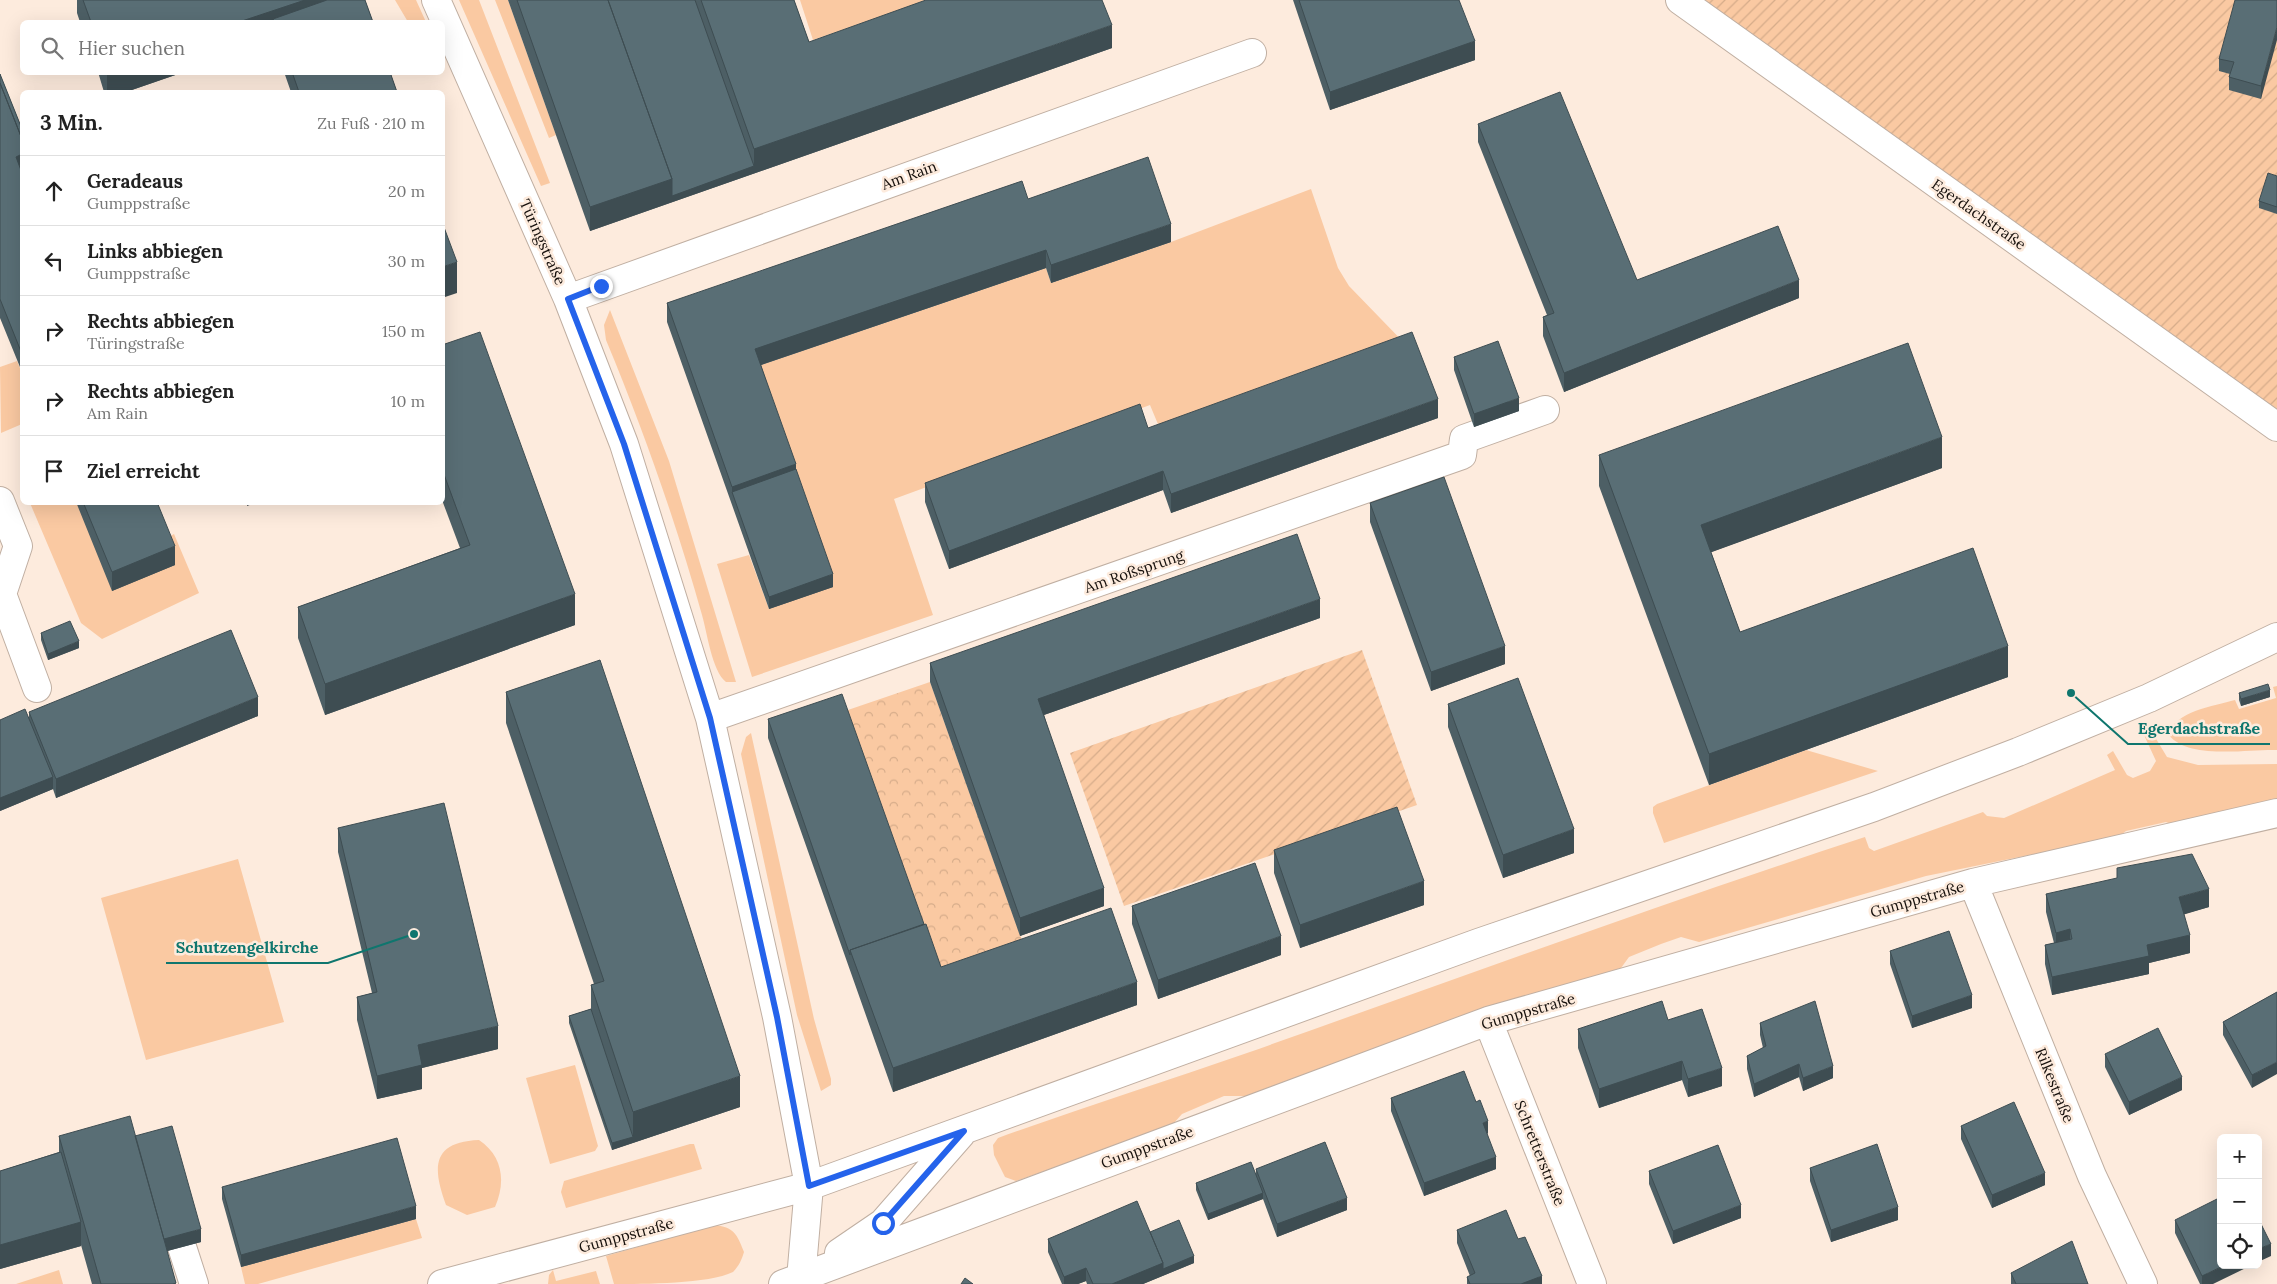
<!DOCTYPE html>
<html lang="de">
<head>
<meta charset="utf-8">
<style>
  :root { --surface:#fff; --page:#f6f6f6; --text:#222; --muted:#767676; --line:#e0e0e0 }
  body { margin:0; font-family:Lora,serif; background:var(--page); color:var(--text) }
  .controls { position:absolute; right:15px; bottom:15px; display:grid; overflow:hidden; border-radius:8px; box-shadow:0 5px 20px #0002 }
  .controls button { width:45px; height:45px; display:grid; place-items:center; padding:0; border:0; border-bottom:1px solid var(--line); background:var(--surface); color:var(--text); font:25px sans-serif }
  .stop { position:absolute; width:15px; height:15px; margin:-11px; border:4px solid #2563eb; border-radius:50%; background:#fff }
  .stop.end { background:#2563eb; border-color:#fff; box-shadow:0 1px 5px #0008 }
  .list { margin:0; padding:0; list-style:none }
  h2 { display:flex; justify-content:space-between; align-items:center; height:65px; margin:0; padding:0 20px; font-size:21px }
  h2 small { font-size:16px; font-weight:400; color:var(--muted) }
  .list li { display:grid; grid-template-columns:32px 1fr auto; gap:15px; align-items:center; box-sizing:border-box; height:70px; padding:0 20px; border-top:1px solid var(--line) }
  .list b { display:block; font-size:19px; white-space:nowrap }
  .list p { margin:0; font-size:16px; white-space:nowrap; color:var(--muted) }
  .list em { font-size:16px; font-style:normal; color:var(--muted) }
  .icon { flex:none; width:28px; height:28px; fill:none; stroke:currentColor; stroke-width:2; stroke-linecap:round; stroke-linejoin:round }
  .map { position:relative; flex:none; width:2277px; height:1284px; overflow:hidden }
  .search { position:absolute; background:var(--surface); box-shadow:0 5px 20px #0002; left:20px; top:20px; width:425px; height:55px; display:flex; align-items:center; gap:12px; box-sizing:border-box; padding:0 18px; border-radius:8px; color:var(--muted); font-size:19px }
  .panel { position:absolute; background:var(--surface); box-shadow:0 5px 20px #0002; left:20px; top:90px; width:425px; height:415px; border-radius:8px }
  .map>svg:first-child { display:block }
</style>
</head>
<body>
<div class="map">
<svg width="2277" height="1284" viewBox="0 0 2277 1284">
  <defs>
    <pattern id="forest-crowns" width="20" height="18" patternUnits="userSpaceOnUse" patternTransform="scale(1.25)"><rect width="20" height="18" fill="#fac9a2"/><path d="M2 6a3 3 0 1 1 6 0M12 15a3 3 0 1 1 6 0" fill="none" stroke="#d6ac8a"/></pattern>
    <pattern id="garden-furrows" width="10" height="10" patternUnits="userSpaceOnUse" patternTransform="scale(1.25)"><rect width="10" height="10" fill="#fac9a2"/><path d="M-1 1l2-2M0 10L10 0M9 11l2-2" fill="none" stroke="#d6ac8a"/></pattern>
  </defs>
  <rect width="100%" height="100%" fill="#fdebdd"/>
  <path fill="#fac9a2" d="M395 0H416L426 22H408Z
    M459 0H479L550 183 541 186Z
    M495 0H508L556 135 549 138Z
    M800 0H929L813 40Z
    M1311 189 1338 268 1349 286 1412 351 1165 441 1150 405 894 499 933 615 752 677 717 564 749 555 769 609 755 367 1046 268 1051 283 1171 242Z
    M610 310 669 461 736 682H726C712 671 707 632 702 615 676 522 643 429 606 340L604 325Z
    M17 361 22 373V424L1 433 0 367Z
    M30 503H76L165 539 174 534 199 593 102 639 81 623Z
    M2277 686V750C2248 749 2188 760 2169 735 2174 711 2214 706 2235 700L2239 709 2276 698 2273 687Z
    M2152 732 2167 757 2198 765 2277 764V801L2173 825 2166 822 2126 831 2118 837 1926 876 1699 942 1681 937 1661 944 1629 957 1621 968 1562 986 1250 1096H1224L1182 1114 1173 1124 1147 1135 1016 1181 1005 1177 994 1155 993 1145 998 1138C1081 1108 1164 1082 1247 1053 1453 980 1657 905 1865 837L1869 848 1874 851 1983 812 1987 816 2004 818 2115 770 2107 755 2113 751 2127 775 2133 778 2150 771 2156 761 2144 735Z
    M751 733 814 1019 831 1079V1085L821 1091 797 1015 741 754 746 737Z
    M1806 750 1878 771 1664 843 1653 813V807L1657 804Z
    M238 859 284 1022 146 1060 101 898Z
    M575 1065 598 1146 595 1151 550 1164 526 1078Z
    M479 1140C503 1156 506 1182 495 1207L467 1215 446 1205C432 1167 432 1142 479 1140Z
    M690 1144H694L702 1169 566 1208 561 1192 564 1181Z
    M416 1219 422 1238 258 1284H245L241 1267Z
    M714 1225C734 1227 737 1234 744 1252 742 1259 739 1266 733 1272 709 1284 644 1284 614 1284L606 1256Z
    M59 1270 63 1284H16Z
    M553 1270 556 1281 596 1271 600 1284H548L549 1275Z"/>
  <path fill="url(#forest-crowns)" d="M930 682 1029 960 941 991 842 712Z"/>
  <path fill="url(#garden-furrows)" d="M1695 0H2277V414Z
    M1362 650 1417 805 1124 906 1070 753Z"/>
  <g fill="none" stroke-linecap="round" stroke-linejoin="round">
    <defs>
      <path id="minor" d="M436 0 568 299 624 444 710 718 777 1017 809 1186 801 1279 803 1284
        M1680 0 2277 427
        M568 299 1252 53
        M0 501 18 546 2 594 37 688
        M710 718 1462 455 1464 439 1545 410
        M1973 883 2092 1176 2143 1284
        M1488 1021 1592 1284
        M182 1247 194 1284
        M839 1253 883 1223 961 1134
        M442 1284 809 1186 1478 943 1874 807 2018 752 2149 698 2277 637
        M783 1284 1488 1021 1973 883 2277 813"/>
    </defs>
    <use href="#minor" stroke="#c0afa2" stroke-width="30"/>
    <use href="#minor" stroke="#fff" stroke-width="28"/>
  </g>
  <path fill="#4d5f65" d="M77 0H365L373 22H80L77 13Z
    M508 0H794L809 42 1112 48 590 231Z
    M1293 0H1459L1475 60 1330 110Z
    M2275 0 2261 99 2229 90V77L2230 74 2219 71V59Z
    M98 72H184L126 92H104Z
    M284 72H390L397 92H291Z
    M0 74 22 129V372L0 318Z
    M1478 124 1637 280 1799 298 1564 392 1543 336V317L1547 315 1478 142Z
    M2277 176V214L2259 208V201Z
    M1028 199 1171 242 1051 283 1046 268 761 365 833 587 769 609 667 322V303Z
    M442 345 575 625 325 715 298 638V607L460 548 442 500Z
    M1454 357 1519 411 1474 427 1454 370Z
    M1438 418 1171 513 1163 490 949 569 925 502V483L1148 428Z
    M1599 455 1942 468 1711 552 1740 632 2008 677 1709 785 1599 486Z
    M76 502H157L175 565 112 591Z
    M1370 503 1505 664 1431 691 1370 522Z
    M1320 618 1044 715 1104 906 1020 936 930 682V663Z
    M41 633 79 648 48 660 41 640Z
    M506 692 740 1107 612 1150 569 1023V1016L591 1009V985L594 984 506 723Z
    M2239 693 2270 697 2241 706 2239 700Z
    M1448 704 1574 853 1503 878 1448 727Z
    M29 712 258 716 56 798 53 789 0 811V720L29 717Z
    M768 719 924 924 941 967 1137 1005 893 1092 768 738Z
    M338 828 498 1049 422 1068V1089L377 1099 357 1020V997L372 993 338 852Z
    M1274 850 1424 905 1300 948 1274 873Z
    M2046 894 2209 907 2184 914 2190 953 2149 963V974L2052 995 2045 964V945L2054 943 2046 912Z
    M1132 906 1281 955 1158 999 1132 924Z
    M1890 951 1972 1008 1912 1028 1890 964Z
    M2277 992 2252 1088 2223 1035V1022Z
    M1668 1020 1722 1086 1688 1097 1682 1080 1599 1108 1578 1048V1029Z
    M1760 1023 1833 1078 1803 1091 1799 1077 1754 1097 1747 1069V1056L1763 1048 1760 1035Z
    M2105 1054 2182 1090 2129 1115 2105 1067Z
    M1391 1098 1488 1133 1487 1134 1496 1169 1424 1196 1391 1111Z
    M1961 1126 2045 1185 1992 1208 1961 1139Z
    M59 1136H135L201 1242 167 1251 176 1284H92L81 1245V1246L0 1269V1171L59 1152Z
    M1810 1168 1898 1220 1831 1242 1810 1181Z
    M1256 1169 1347 1210 1277 1237 1263 1199 1208 1220 1196 1190V1183L1256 1174Z
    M1649 1171 1741 1218 1673 1244 1649 1184Z
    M222 1187 416 1219 241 1267 222 1199Z
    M2175 1220 2213 1284H2200L2175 1233Z
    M1457 1230 1518 1239 1542 1284H1467V1277L1470 1276 1457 1243Z
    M1150 1232 1194 1263 1143 1284H1087L1086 1281 1078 1284H1062L1048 1252V1239Z
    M2011 1273 2088 1284H2011Z"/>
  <path fill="#3e4d52" d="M305 0H361L273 19V22H239Z
    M1112 25V48L590 231V207L672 179 754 166V149Z
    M2277 27V40L2261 99V86Z
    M1475 41V60L1330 110V92Z
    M107 72H184L126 92H107Z
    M22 154V173L16 157Z
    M1171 224V242L1051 283V265Z
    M1046 250V268L755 367V349Z
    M457 262V293L442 298V267Z
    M1799 280V298L1564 392V373Z
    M1519 398V411L1474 427V414Z
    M1438 399V418L1171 513V494Z
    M1942 437V468L1701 556V525Z
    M796 464V482L732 492V487Z
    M1163 471V490L949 569V551Z
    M247 502H257L247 506Z
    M175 546V565L112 591V572Z
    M833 574V587L769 609V597Z
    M575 594V625L325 715V684Z
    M1320 599V618L1038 717V699Z
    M79 641V648L48 660V654Z
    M1505 646V664L1431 691V672Z
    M2008 646V677L1709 785V754Z
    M2270 690V697L2241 706V699Z
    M258 697V716L56 798V779Z
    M53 777V789L0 811V798Z
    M1574 829V853L1503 878V855Z
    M1424 881V905L1300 948V925Z
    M1104 888V906L1020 936V918Z
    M2209 889V907L2179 916V897Z
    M2070 929V947L2056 952V933Z
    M2190 935V953L2149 963V974L2052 995V977L2147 945Z
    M1281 936V955L1158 999V980Z
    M1137 982V1005L893 1092V1068Z
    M1972 995V1008L1912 1028V1016Z
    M498 1026V1049L422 1068V1089L377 1099V1076L418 1045Z
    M1682 1061V1080L1599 1108V1089Z
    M2277 1062V1074L2252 1088V1075Z
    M1799 1064V1077L1754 1097V1084Z
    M1833 1066V1078L1803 1091V1078Z
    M1722 1068V1086L1688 1097V1079Z
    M740 1076V1107L612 1150V1143L633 1137V1112Z
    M2182 1077V1090L2129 1115V1102Z
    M1488 1121V1133L1483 1135V1123Z
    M1496 1157V1169L1424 1196V1183Z
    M2045 1173V1185L1992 1208V1195Z
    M1263 1193V1199L1208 1220V1214Z
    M1347 1198V1210L1277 1237V1224Z
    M1741 1205V1218L1673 1244V1231Z
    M416 1206V1219L241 1267V1255Z
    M1898 1207V1220L1831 1242V1230Z
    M81 1222V1246L0 1269V1245Z
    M201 1229V1242L160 1253V1240Z
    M2271 1244V1256L2258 1262V1249Z
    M1194 1256V1263L1143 1284H1112L1163 1263Z
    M2225 1265H2252L2213 1284H2202V1276Z
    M1086 1268V1281L1078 1284H1064V1277Z
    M1542 1276V1284H1521Z"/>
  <path fill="#596e75" stroke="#3e4d52" d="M83 0H305L239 22H91Z
    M327 0H365L373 22H275L273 19Z
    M517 0H608L672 179 590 207Z
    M608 0H695L754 166 672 196V179Z
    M701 0H794L809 42 926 0H1102L1112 25 754 149Z
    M1299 0H1459L1475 41 1330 92Z
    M2235 0H2277V27L2261 86 2229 77 2234 62 2219 59Z
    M292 72H390L397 92H299Z
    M0 74 22 129V139L0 83Z
    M0 83 22 139V154L16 157 22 173V354L0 299Z
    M1560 92 1637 280 1778 226 1799 280 1564 373 1543 317 1554 313 1478 124Z
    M1148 157 1171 224 1051 265 1046 250 755 349 796 464 732 487 667 303 1022 181 1028 199Z
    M2268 173 2277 176V207L2259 201Z
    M442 222 457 262 442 267Z
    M480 332 575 594 325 684 298 607 470 545 442 469V345Z
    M1412 332 1438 399 1171 494 1163 471 949 551 925 483 1140 404 1148 428Z
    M1498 341 1519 398 1474 414 1454 357Z
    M1908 343 1942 437 1701 525 1740 632 1973 548 2008 646 1709 754 1599 455Z
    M796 469 833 574 769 597 732 492Z
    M1444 477 1505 646 1431 672 1370 503Z
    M83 502H157L175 546 112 572Z
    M1297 534 1320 599 1038 699 1104 888 1020 918 930 663Z
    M70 621 79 641 48 654 41 633Z
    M231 630 258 697 56 779 29 712Z
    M600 660 740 1076 633 1112 591 985 604 981 506 692Z
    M1518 678 1574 829 1503 855 1448 704Z
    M2268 684 2270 690 2241 699 2239 693Z
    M842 694 924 924 850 950V955L768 719Z
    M25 709 53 777 0 798V720Z
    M444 803 498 1026 418 1045 422 1065 377 1076 357 997 377 992 338 828Z
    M1397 807 1424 881 1300 925 1274 850Z
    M2192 854 2209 889 2179 897 2190 935 2147 945 2149 956 2052 977 2045 945 2072 939 2070 929 2056 933 2046 894 2117 878V868Z
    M1255 863 1281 936 1158 980 1132 906Z
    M1111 908 1137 982 893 1068 850 950 926 924 941 967Z
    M1949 931 1972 995 1912 1016 1890 951Z
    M2277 992V1062L2252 1075 2223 1022Z
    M1662 1001 1668 1020 1702 1009 1722 1068 1688 1079 1682 1061 1599 1089 1578 1029Z
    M1815 1001 1833 1066 1803 1078 1799 1064 1754 1084 1747 1056 1766 1046 1760 1023Z
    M591 1009 633 1137 612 1143 569 1016Z
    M2158 1028 2182 1077 2129 1102 2105 1054Z
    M1464 1071 1476 1102 1480 1100 1488 1121 1483 1123 1496 1157 1424 1183 1391 1098Z
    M2014 1102 2045 1173 1992 1195 1961 1126Z
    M130 1116 176 1283 173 1284H101L59 1136Z
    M172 1126 201 1229 164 1239 135 1136Z
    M397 1138 416 1206 241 1255 222 1187Z
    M1325 1142 1347 1198 1277 1224 1256 1169Z
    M1877 1144 1898 1207 1831 1230 1810 1168Z
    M1718 1145 1741 1205 1673 1231 1649 1171Z
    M61 1152 81 1222 0 1245V1171Z
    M1251 1162 1263 1193 1208 1214 1196 1183Z
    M2221 1197V1265H2225L2202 1276 2175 1220Z
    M1137 1201 1163 1263 1112 1284H1093L1086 1268 1064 1277 1048 1239Z
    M1506 1210 1518 1239 1525 1237 1542 1276 1521 1284H1470L1467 1277 1475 1273 1457 1230Z
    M2258 1218 2271 1244 2258 1249Z
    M1179 1220 1194 1256 1163 1269V1263L1150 1232Z
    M2072 1241 2088 1284H2016L2011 1273Z
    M965 1278 973 1284H961Z"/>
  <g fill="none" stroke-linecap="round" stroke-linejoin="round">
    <path stroke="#2563eb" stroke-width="6" d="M601 286 568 299 624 444 710 718 777 1017 809 1186 964 1131 883 1223"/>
  </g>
  <g text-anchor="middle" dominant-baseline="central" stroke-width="5" stroke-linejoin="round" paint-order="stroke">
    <g font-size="15" fill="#16100c" stroke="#fdebdd">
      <text transform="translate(909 175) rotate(-20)">Am Rain</text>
      <text transform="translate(1979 214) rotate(35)">Egerdachstraße</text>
      <text transform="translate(543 242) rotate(66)">Türingstraße</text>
      <text transform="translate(1134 571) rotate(-19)">Am Roßsprung</text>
      <text transform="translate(1917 899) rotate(-16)">Gumppstraße</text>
      <text transform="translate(1528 1011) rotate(-16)">Gumppstraße</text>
      <text transform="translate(2055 1085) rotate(68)">Rilkestraße</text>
      <text transform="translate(1147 1147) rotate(-20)">Gumppstraße</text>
      <text transform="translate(1540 1153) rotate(68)">Schretterstraße</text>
      <text transform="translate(626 1235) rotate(-15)">Gumppstraße</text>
    </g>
  </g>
  <path fill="none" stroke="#0f766e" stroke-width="2" d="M2071 693L2128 744H2270M414 934L328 963H166"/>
  <g fill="#0f766e" stroke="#fdebdd" stroke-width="2">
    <circle cx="2071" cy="693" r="5"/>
    <circle cx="414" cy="934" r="5"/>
  </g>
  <g font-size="16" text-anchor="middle" font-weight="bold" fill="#0f766e" stroke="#fdebdd" stroke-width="5" stroke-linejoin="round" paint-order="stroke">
    <text x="2199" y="734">Egerdachstraße</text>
    <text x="247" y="953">Schutzengelkirche</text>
  </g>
</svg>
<div class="controls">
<button>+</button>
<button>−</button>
<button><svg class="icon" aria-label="locate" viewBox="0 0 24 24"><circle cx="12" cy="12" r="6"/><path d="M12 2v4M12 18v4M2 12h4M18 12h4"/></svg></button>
</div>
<div class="stop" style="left:883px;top:1223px"></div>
<div class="stop end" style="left:601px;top:286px"></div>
<div class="search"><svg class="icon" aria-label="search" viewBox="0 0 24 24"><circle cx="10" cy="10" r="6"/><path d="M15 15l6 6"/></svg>Hier suchen</div>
<section class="panel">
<h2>3 Min.<small>Zu Fuß · 210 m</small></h2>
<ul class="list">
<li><svg class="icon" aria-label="ahead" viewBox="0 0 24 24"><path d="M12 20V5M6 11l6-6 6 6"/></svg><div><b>Geradeaus</b><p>Gumppstraße</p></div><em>20 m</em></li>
<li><svg class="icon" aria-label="left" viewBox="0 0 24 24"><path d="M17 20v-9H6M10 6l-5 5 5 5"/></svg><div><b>Links abbiegen</b><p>Gumppstraße</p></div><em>30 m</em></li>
<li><svg class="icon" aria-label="right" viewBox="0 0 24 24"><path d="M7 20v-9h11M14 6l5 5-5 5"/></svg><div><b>Rechts abbiegen</b><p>Türingstraße</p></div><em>150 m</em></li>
<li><svg class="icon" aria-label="right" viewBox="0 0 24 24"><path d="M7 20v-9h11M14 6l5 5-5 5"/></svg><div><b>Rechts abbiegen</b><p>Am Rain</p></div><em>10 m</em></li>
<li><svg class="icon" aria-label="arrive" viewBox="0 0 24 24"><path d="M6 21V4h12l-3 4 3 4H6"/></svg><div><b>Ziel erreicht</b></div></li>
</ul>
</section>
</div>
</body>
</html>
